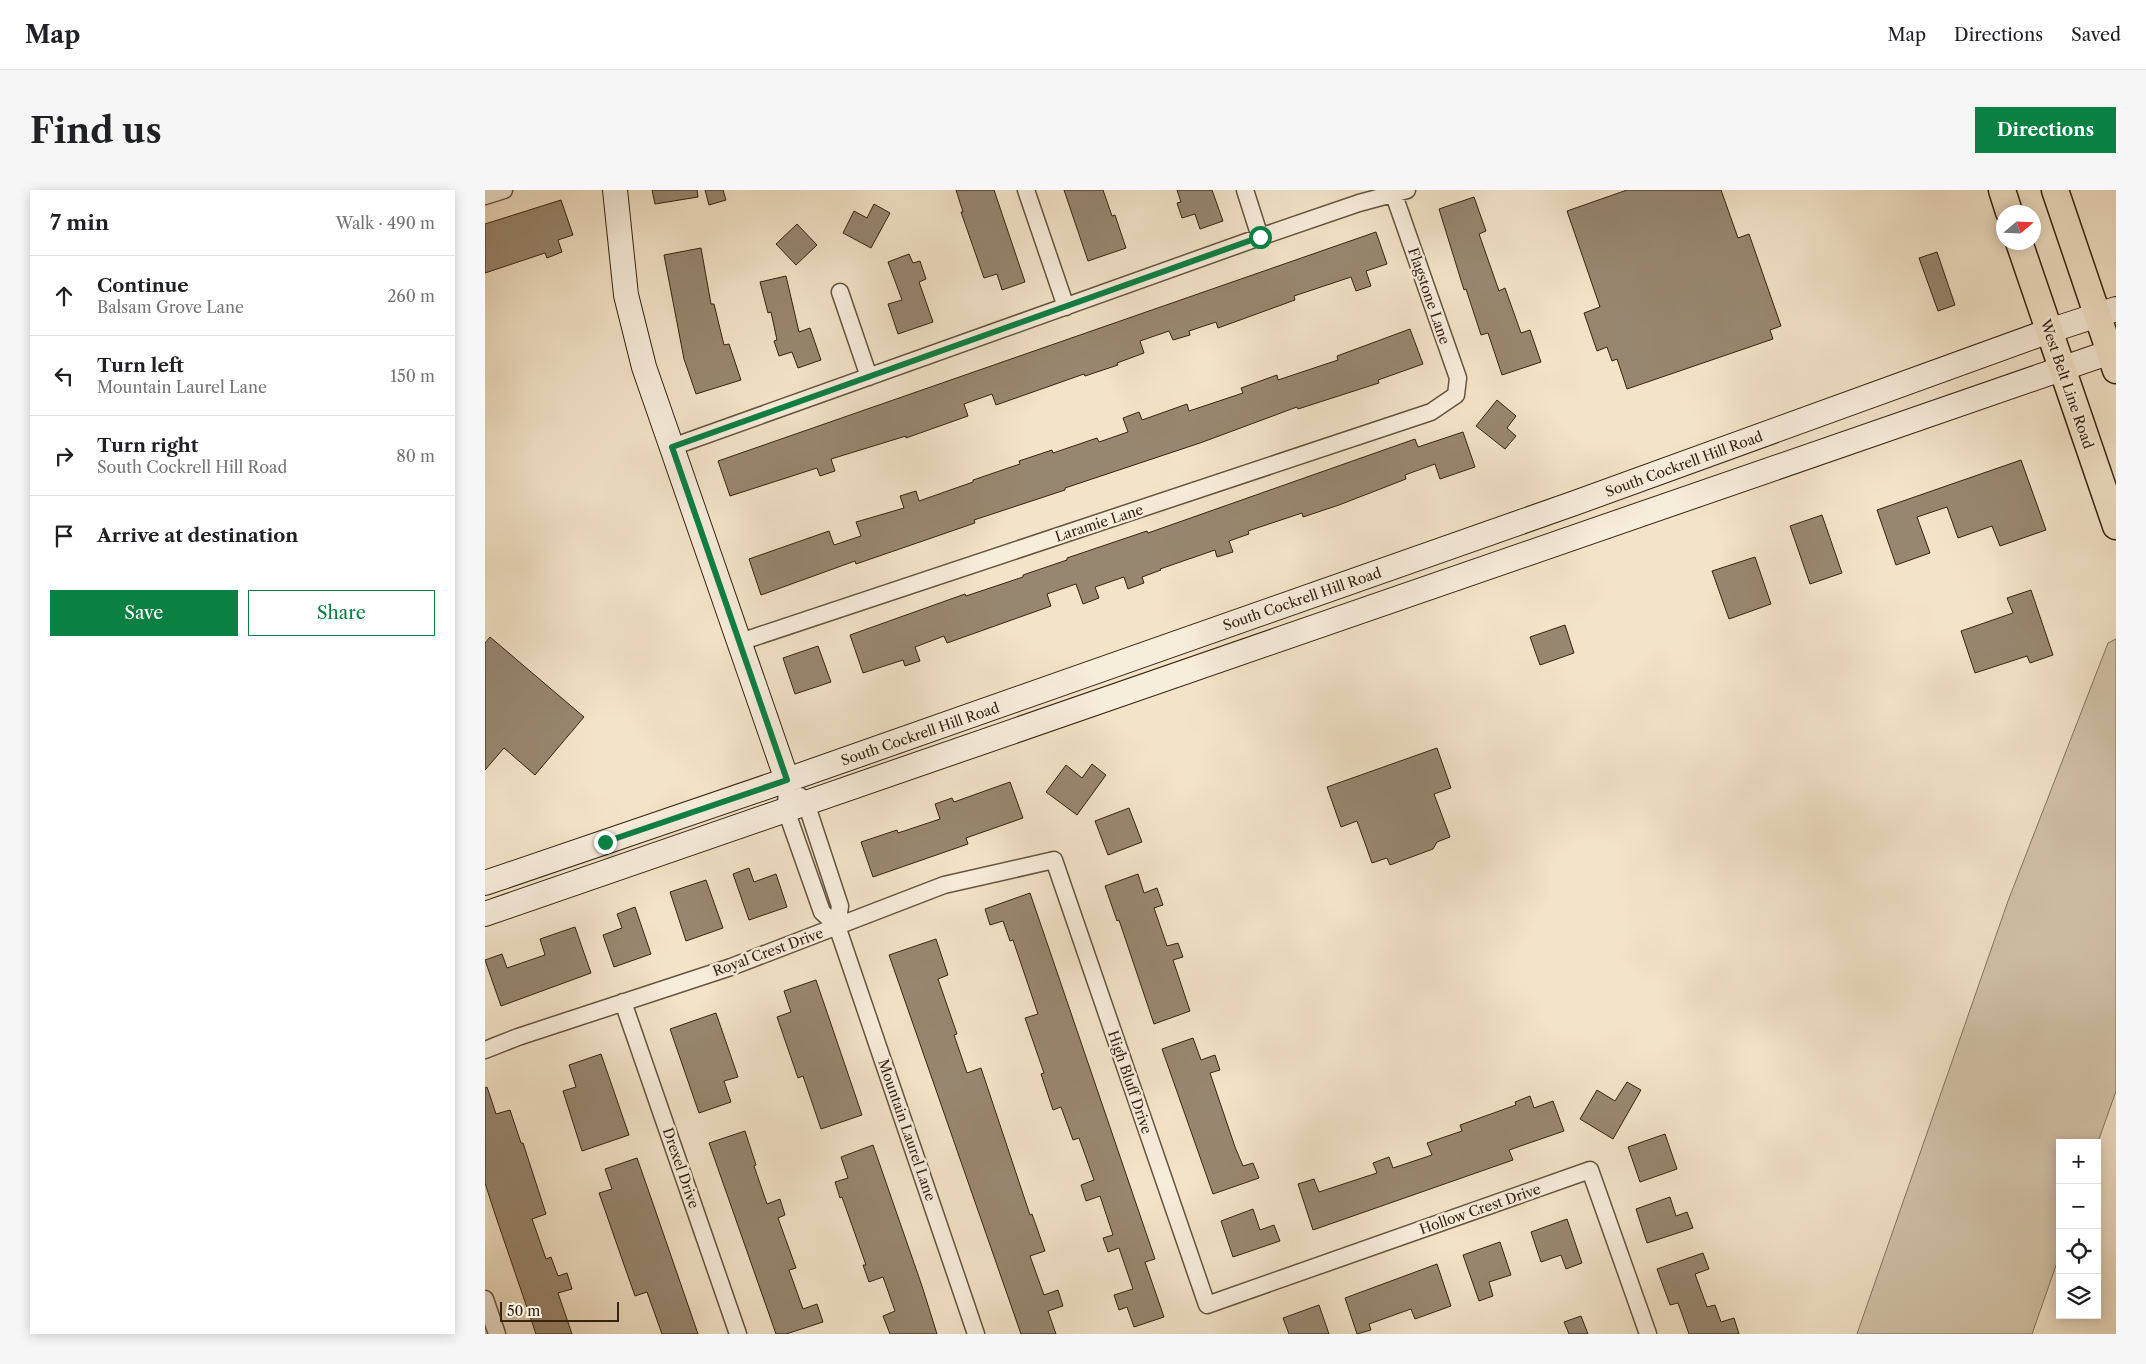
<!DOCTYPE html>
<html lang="en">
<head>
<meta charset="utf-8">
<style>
  :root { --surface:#fff; --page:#f6f6f6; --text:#202124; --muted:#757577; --line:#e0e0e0; --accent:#0b8043 }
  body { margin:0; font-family:"Libre Caslon Text",serif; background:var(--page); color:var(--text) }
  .controls { position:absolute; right:15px; bottom:15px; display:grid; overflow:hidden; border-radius:0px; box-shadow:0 2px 12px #0003 }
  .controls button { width:45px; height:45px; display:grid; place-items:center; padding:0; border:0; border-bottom:1px solid var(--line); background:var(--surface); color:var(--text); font:25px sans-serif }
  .compass { position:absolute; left:1511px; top:15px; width:45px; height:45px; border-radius:50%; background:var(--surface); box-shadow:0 2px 12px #0003; rotate:71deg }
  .scale { position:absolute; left:15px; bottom:12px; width:119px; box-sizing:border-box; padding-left:5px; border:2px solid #362411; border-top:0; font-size:14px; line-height:18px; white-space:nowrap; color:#362411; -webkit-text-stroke:4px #f7eddb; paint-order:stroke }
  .stop { position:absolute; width:15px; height:15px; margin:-11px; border:4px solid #0b8043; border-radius:50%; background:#fff }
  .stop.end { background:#0b8043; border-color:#fff; box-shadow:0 1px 5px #0008 }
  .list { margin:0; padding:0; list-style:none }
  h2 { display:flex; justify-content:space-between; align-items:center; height:65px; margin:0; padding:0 20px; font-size:21px }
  h2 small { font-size:16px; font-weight:400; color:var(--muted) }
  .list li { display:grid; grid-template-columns:32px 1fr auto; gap:15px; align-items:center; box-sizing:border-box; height:80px; padding:0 20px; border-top:1px solid var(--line) }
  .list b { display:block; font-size:19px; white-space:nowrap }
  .list p { margin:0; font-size:16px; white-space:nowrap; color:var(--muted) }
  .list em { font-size:16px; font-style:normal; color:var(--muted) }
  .actions { display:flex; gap:10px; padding:15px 20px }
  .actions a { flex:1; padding:11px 0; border:1px solid var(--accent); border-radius:0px; text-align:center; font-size:18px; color:var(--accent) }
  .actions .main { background:var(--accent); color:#fff }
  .icon { flex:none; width:28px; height:28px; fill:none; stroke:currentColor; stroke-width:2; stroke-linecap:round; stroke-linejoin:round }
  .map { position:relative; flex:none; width:1631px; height:1144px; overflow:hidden; border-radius:0px }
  header { display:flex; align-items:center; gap:30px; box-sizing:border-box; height:70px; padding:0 25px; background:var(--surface); border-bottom:1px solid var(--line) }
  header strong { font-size:24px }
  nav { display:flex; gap:28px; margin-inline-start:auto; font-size:18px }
  .intro { display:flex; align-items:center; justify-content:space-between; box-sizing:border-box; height:120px; padding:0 30px }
  h1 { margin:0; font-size:35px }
  .button { padding:12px 22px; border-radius:0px; background:var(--accent); color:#fff; font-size:18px; font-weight:700 }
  main { display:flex; gap:30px; padding:0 30px }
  aside { flex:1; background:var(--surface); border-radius:0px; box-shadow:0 2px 12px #0003 }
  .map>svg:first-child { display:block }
</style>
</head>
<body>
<header>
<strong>Map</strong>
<nav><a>Map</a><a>Directions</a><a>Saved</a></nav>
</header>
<div class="intro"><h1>Find us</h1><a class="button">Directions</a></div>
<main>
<aside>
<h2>7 min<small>Walk · 490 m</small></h2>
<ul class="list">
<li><svg class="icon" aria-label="ahead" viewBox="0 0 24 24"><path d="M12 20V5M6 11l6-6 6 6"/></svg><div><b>Continue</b><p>Balsam Grove Lane</p></div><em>260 m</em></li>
<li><svg class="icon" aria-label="left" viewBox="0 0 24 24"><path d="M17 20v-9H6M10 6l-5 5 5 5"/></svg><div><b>Turn left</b><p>Mountain Laurel Lane</p></div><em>150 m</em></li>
<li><svg class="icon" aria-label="right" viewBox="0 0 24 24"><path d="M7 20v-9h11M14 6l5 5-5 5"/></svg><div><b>Turn right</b><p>South Cockrell Hill Road</p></div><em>80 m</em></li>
<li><svg class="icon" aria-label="arrive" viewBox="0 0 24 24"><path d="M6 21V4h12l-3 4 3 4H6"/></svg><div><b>Arrive at destination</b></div></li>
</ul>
<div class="actions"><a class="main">Save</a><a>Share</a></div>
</aside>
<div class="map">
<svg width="1631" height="1144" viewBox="0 0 1631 1144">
  <rect width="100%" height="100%" fill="#f3e3c8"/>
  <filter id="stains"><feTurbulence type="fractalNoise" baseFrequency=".004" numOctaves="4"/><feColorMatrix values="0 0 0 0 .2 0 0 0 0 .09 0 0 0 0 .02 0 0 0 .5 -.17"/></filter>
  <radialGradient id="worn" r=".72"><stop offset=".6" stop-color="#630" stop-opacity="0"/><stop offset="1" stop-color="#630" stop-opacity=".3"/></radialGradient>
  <path fill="#d3c3a9" stroke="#84745d" d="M1631 449V901L1612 955V953H1575V1064L1547 1144H1372L1523 711 1623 453Z"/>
  <path fill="#988770" stroke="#362411" d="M167 0H212L213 7 170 14Z
    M220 0H238L241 10 224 15Z
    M471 0H509L540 92 517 100 512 84 499 88 476 22H478Z
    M579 0H618L627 26 630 25 641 58 603 71Z
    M692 0H727L738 31 715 39 710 24 697 28 692 13 696 12Z
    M1142 0H1236L1253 48 1264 44 1296 136 1285 140 1288 149 1142 199 1132 169 1127 171 1122 157 1112 161 1099 123 1115 117 1082 21Z
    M989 7 1001 41 994 44 1014 101 1020 98 1036 143 1045 140 1056 172 1017 185 1003 143 996 145 981 99 979 100 954 19Z
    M76 10 88 45 73 50 77 62 62 68 60 63 0 83V34Z
    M389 14 405 23 386 58 358 43 369 21 382 28Z
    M312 34 332 55 311 75 291 54Z
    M891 42 902 74 881 81 886 96 871 101 866 87 809 106 810 110 733 138 731 132 704 141 705 145 688 150 684 141 655 151 659 163 632 173 633 175 600 186 599 184 511 215 507 204 479 214 483 226 421 248V246L346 269 350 281 335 286 332 278 245 306 233 271Z
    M216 58 226 114H229L239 155 244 154 256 190 211 204 199 169 179 65Z
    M1452 62 1470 115 1453 121 1434 68Z
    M424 64 428 73 435 71 441 89 434 92 448 132 413 144 403 114 417 110 403 72Z
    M301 86 314 142 325 138 336 170 313 178 307 162 294 166 289 151 292 150 286 122 283 123 275 92Z
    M925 139 938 174 893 190 894 193 813 219 812 217 715 253 580 298V300L489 330 490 333 371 374 370 371 276 405 264 369 344 341 349 355 376 346 371 332 419 318 415 306 431 301 434 311 488 292V290L535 274 534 271 567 260 568 263 612 248 614 252 643 242 638 228 654 222 657 230 702 214 704 221 758 203 756 198 792 185 793 190 853 170 852 166Z
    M1012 210 1031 226 1022 238 1031 246 1020 259 991 236Z
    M978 242 990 277 955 289 950 274 920 285 921 289 854 315 818 327 817 323 763 341 764 344 744 351 748 362 732 367 730 360 675 379 676 380 657 387 659 393 643 399 639 387 610 397 614 408 598 414 591 394 562 404 566 416 462 453 459 446 430 457 435 471 420 476 418 470 378 483 365 445 480 404 481 406 538 387V385L582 370V368L662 341 663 343 930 249 933 257Z
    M1536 270 1561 340 1515 356 1507 336 1473 348 1462 317 1432 327 1445 363 1411 375 1392 320Z
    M1337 325 1357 383 1325 394 1305 336Z
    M1270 367 1286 414 1244 429 1227 381Z
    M1546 400 1568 465 1545 473 1542 466 1490 483 1476 441 1528 423 1522 408Z
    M1080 435 1089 463 1055 475 1045 447Z
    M5 447 99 527 50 585 19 558 0 580V453Z
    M333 456 346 492 310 504 298 468Z
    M952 558 966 598 949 604 965 647 952 652 948 659 905 675 902 668 887 673 872 631 856 637 842 597Z
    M607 574 621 585 592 625 561 602 581 575 597 588Z
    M525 592 538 628 481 648 483 654 388 687 376 652 412 640 413 643 455 629 450 614 467 608 469 612Z
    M644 618 657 652 623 665 610 631Z
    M264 678 269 692 291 684 302 717 264 730 248 684Z
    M653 684 659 703 672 698 678 715 669 718 682 756 693 753 698 767 688 770 705 821 669 834 634 730 632 731 620 696Z
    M221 690 238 738 201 751 185 702Z
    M545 703 670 1069 660 1072 679 1127 649 1137 642 1117 634 1120 629 1105 648 1099 634 1058 623 1062 618 1048 628 1045 615 1006 601 1011 596 995 609 990 594 948 588 950 576 917 568 920 556 884 559 883 540 828 553 824 528 750 525 751 518 731 505 735 500 719Z
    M150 717 166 764 129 777 118 745 137 738 132 724Z
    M90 737 106 783 16 816 0 770 17 764 22 778 60 765 55 749Z
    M451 749 463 785 453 789 472 844 469 845 482 883 496 878 545 1025 547 1024 560 1061 545 1066 559 1105 573 1100 578 1116 563 1121 571 1144H536L404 765Z
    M331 790 377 925 336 939 318 886 313 888 292 827 306 822 299 801Z
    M231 823 253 887 239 891 246 912 214 923 185 839Z
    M708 848 716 870 730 865 735 880 725 883 750 957 758 976 768 973 774 988 728 1004 677 859Z
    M116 864 144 945 97 961 78 901 91 897 84 875Z
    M1142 892 1156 900 1128 949 1095 929 1112 900 1130 911Z
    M2 897 11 924 25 920 36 953H38L61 1024 47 1029 61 1069 66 1067 73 1086 82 1083 87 1099 73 1103 87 1144H51L10 1024 0 993V898Z
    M1045 906 1049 918 1068 911 1079 941 1024 960 1028 970 828 1040 813 994 829 989 834 1002 892 983 888 973 904 967 908 978 947 965 942 953 977 941 975 935 1031 915 1030 912Z
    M260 941 271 975 269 976 282 1014 295 1009 300 1025 293 1028 311 1078 304 1080 318 1119 332 1114 338 1132 301 1144H291L224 953Z
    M1180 944 1192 979 1155 992 1143 957Z
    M388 955 437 1096 452 1144H405L398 1126 410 1121 398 1087 384 1092 378 1075H381L357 1007 355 1008 350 992 363 988 356 967Z
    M152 968 165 1005 213 1144H177L162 1102 150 1106 137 1069 114 1003 127 999 120 979Z
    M1185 1007 1191 1026 1202 1022 1208 1038 1162 1053 1151 1019Z
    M768 1019 775 1040 789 1035 795 1051 748 1067 736 1031Z
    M1082 1029 1097 1073 1081 1079 1076 1065 1056 1072 1046 1042Z
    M1015 1052 1026 1085 1004 1092 1008 1106 994 1111 978 1065Z
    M1218 1063 1224 1079 1210 1084 1222 1117 1230 1115 1236 1132 1249 1128 1254 1144H1204L1193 1113 1185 1115 1172 1079Z
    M952 1074 966 1116 930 1129 926 1119 884 1134 886 1140 872 1144 860 1108Z
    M834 1115 844 1144H804L798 1128Z
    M1096 1126 1103 1144H1084L1079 1132Z"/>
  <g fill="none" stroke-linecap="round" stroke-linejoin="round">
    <defs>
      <path id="street" d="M541 0 581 117
        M760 0 775 47
        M0 6 19 0
        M355 102 384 187
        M187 257 775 47 874 13 922 0
        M255 452 946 222 971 205 973 188 909 5
        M302 590 301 620 337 722 352 736 491 1144
        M315 606 321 613 355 716 352 736
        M138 812 253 1144
        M0 860 33 847 246 777 459 695 569 670 722 1115 1105 980 1163 1144
        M0 1109 12 1144"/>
      <path id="secondary" d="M130 0 141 105 159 177 302 590
        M0 693 302 590 1087 314 1564 141 1631 119
        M0 724 1631 160"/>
      <path id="primary" d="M1517 0 1524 22
        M1570 0 1631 180
        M1534 52 1631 336"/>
    </defs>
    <use href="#street" stroke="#65543f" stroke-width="19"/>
    <use href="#secondary" stroke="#362411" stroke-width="26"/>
    <use href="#primary" stroke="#362411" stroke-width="29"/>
    <use href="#street" stroke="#f7eddb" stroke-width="16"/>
    <use href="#secondary" stroke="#f7eddb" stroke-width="24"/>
    <use href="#primary" stroke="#f3e3c8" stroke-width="26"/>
  </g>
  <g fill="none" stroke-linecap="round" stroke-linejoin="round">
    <path stroke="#0b8043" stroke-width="6" d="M120 652 302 590 187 257 775 47"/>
  </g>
  <g text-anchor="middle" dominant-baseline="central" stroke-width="5" stroke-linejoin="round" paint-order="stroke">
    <g font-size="14" fill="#362411" stroke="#f7eddb">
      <text transform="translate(944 106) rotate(71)">Flagstone Lane</text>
      <text transform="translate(1582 194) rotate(71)">West Belt Line Road</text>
      <text transform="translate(1199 274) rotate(-20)">South Cockrell Hill Road</text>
      <text transform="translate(614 333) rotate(-18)">Laramie Lane</text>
      <text transform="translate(817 409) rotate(-19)">South Cockrell Hill Road</text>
      <text transform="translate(435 544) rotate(-19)">South Cockrell Hill Road</text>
      <text transform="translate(283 762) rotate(-20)">Royal Crest Drive</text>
      <text transform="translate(645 892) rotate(71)">High Bluff Drive</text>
      <text transform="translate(422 940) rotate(71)">Mountain Laurel Lane</text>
      <text transform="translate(196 978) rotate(71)">Drexel Drive</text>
      <text transform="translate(995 1019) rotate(-19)">Hollow Crest Drive</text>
    </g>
  </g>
  <rect width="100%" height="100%" filter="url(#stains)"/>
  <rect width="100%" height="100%" fill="url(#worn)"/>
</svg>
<div class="controls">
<button>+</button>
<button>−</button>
<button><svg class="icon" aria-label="locate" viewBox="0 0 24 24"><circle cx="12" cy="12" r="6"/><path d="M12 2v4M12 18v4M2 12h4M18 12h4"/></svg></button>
<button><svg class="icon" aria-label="layers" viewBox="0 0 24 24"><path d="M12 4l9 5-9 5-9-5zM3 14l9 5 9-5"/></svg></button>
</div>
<svg class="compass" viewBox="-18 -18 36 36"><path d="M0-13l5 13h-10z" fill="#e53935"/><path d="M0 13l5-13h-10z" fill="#757577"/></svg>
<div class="scale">50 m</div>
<div class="stop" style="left:775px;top:47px"></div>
<div class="stop end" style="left:120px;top:652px"></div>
</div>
</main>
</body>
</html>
